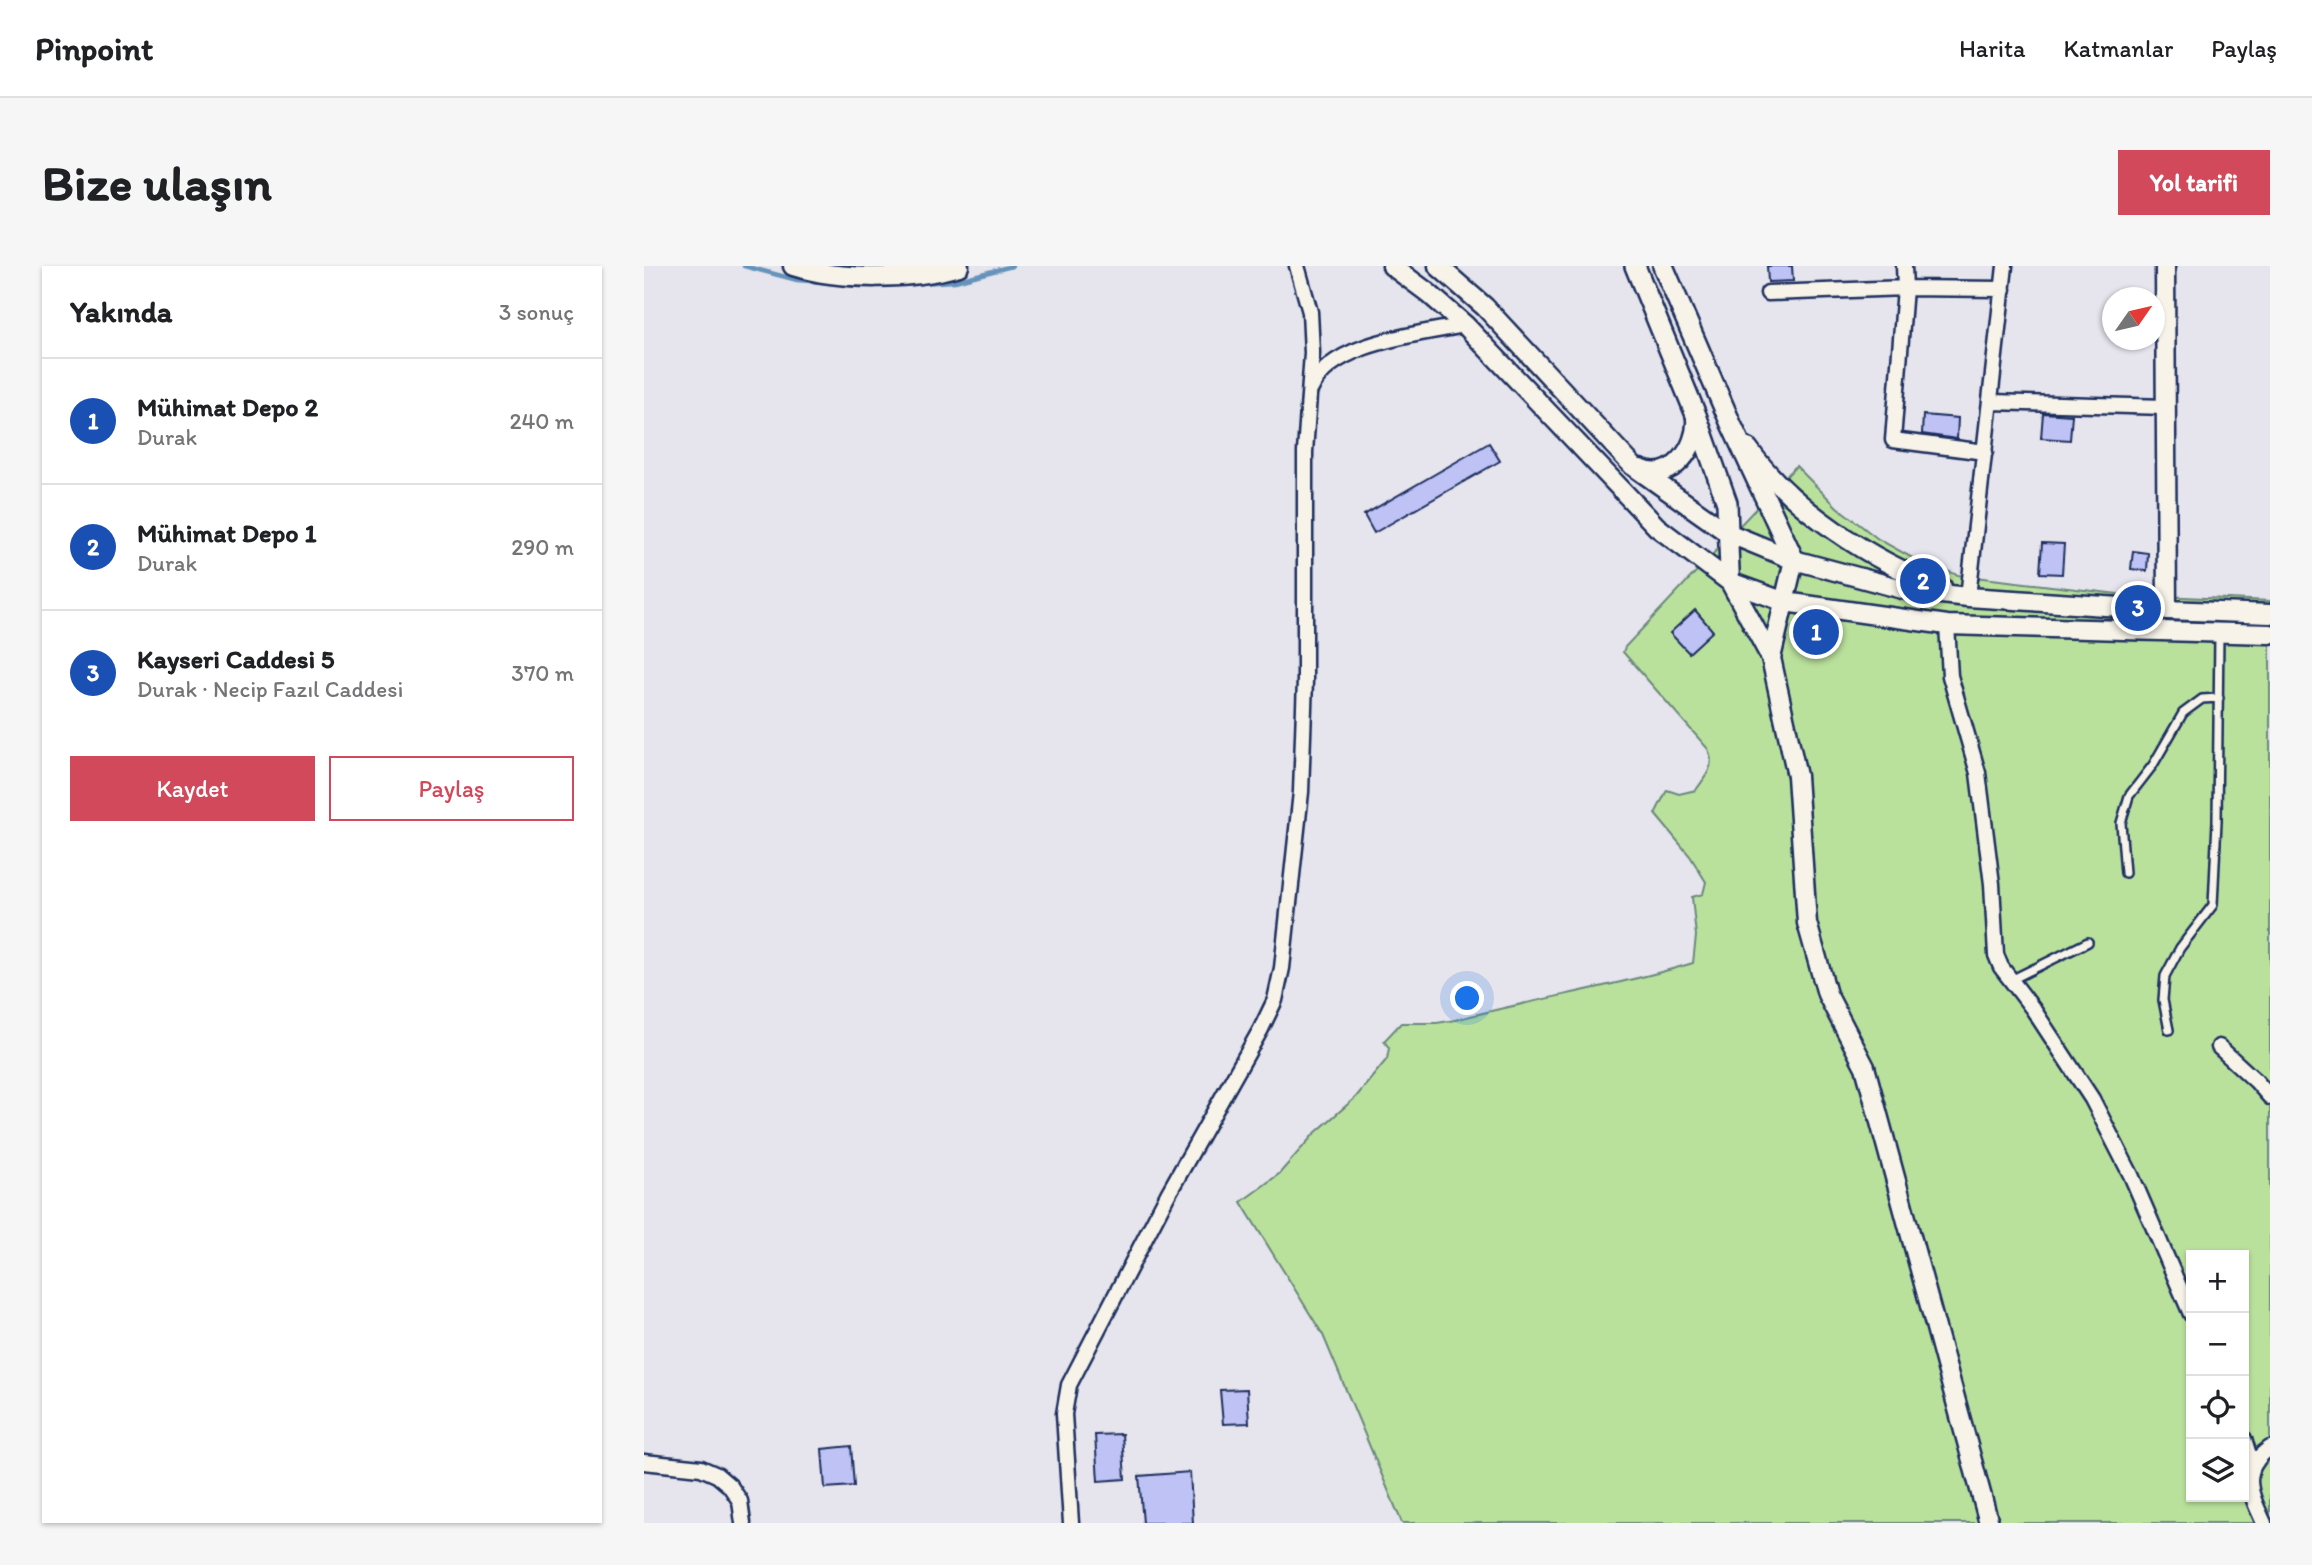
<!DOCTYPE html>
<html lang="tr">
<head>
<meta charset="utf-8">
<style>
  :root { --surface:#fff; --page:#f6f6f6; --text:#202124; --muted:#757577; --line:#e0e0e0; --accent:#d1495b }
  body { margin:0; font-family:Itim,sans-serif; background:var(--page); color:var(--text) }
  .controls { position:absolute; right:21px; bottom:21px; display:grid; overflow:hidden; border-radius:0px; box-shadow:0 2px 5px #0004 }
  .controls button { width:63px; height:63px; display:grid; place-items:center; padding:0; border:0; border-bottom:2px solid var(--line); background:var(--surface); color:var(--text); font:35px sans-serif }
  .compass { position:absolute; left:1458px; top:21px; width:63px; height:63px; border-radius:50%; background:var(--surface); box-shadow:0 2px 5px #0004; rotate:56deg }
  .you { position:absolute; left:824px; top:733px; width:24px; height:24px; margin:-18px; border:5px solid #fff; border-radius:50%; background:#1a73e8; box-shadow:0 0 0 10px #1a73e833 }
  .badge { display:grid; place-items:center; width:46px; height:46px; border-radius:50%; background:var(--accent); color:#fff; font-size:23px; font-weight:700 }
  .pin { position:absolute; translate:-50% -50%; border:4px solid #fff; box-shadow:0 2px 7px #0006 }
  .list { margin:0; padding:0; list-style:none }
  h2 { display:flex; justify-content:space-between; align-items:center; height:91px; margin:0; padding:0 28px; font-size:30px }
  h2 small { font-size:23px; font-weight:400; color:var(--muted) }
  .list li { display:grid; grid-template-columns:46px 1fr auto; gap:21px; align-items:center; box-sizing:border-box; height:126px; padding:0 28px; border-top:2px solid var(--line) }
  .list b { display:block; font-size:26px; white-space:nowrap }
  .list p { margin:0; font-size:23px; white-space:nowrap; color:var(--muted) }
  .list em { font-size:23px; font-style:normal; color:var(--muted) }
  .actions { display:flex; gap:14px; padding:21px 28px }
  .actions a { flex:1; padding:16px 0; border:2px solid var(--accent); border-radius:0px; text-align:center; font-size:24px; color:var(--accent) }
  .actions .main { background:var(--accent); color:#fff }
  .icon { flex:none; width:38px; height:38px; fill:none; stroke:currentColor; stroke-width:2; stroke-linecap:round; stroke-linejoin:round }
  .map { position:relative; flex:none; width:1626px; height:1257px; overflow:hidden; border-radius:0px }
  header { display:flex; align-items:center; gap:42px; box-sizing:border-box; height:98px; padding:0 35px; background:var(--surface); border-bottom:2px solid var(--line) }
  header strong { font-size:33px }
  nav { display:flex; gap:38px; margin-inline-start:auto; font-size:24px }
  .intro { display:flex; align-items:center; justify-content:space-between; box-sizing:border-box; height:168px; padding:0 42px }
  h1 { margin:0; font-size:49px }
  .button { padding:18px 32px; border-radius:0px; background:var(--accent); color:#fff; font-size:24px; font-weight:700 }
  main { display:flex; gap:42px; padding:0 42px }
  aside { flex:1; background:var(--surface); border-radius:0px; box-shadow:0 2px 5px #0004 }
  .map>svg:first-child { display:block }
</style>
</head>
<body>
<header>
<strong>Pinpoint</strong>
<nav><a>Harita</a><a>Katmanlar</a><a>Paylaş</a></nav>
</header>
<div class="intro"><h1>Bize ulaşın</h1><a class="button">Yol tarifi</a></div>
<main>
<aside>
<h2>Yakında<small>3 sonuç</small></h2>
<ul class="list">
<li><span class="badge" style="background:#1a4fb4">1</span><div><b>Mühimat Depo 2</b><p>Durak</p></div><em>240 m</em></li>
<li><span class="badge" style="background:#1a4fb4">2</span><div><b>Mühimat Depo 1</b><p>Durak</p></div><em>290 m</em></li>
<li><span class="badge" style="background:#1a4fb4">3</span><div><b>Kayseri Caddesi 5</b><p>Durak · Necip Fazıl Caddesi</p></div><em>370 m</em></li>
</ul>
<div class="actions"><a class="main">Kaydet</a><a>Paylaş</a></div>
</aside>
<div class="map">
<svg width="1626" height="1257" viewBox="0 0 1626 1257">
  <rect width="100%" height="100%" fill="#e6e4ec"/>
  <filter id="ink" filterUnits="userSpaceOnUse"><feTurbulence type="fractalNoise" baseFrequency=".0143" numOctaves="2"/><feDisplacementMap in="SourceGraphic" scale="14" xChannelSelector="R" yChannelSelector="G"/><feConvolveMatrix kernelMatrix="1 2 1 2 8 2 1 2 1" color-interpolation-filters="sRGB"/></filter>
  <g filter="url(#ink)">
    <path fill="#bae19c" stroke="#6a887d" stroke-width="2" fill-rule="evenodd" d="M1152 200 1193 241 1234 273 1272 294 1314 309 1474 328 1626 335V1257H758L679 1069 597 936 635 908 670 868 712 831 743 793 745 782 740 775 757 757H793L811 754C890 733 971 721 1049 697L1052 670 1048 631 1059 628 1062 616 1046 590 1011 548 1023 524 1035 528 1052 524C1062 510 1072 500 1064 483L979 386 981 381ZM1547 989H1600V1231H1547Z"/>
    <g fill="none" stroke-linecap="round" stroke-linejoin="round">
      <path stroke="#6593bb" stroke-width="4.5" d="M100 0 153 14 216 19
        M259 18 311 15 368 0"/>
    </g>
    <path fill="#bec2f4" stroke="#1b2f5e" stroke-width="2" d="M1123 0H1148L1149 15 1124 16Z
      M1399 147 1428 149 1426 174 1397 172Z
      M1279 149 1314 152 1313 173 1278 168Z
      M845 177 856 195 730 267 720 249Z
      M1398 277 1420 278 1418 308 1396 307Z
      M1489 285 1504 287 1503 305 1487 303Z
      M1051 344 1069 365 1045 387 1026 367Z
      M603 1123 605 1157 579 1158 576 1124Z
      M478 1168 481 1213 454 1215 451 1169Z
      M207 1180 210 1220 181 1222 178 1183Z
      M546 1206 549 1257H499L495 1210Z"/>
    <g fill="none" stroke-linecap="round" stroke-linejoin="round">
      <defs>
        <path id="service" d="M1481 607 1477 557 1485 530 1509 499 1539 447 1558 433 1575 432
          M1367 714 1444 676
          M1525 764 1519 734 1521 710 1536 682 1569 639 1573 555 1575 367"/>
        <path id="minor" d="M1260 0 1261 22 1249 174 1341 186
          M1124 27 1261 22 1359 23
          M667 123C686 76 777 68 821 59
          M1348 136 1522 141
          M1324 331 1361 0
          M1303 359 1306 410 1334 507 1348 618 1352 689 1357 701 1389 743 1448 833 1487 909 1547 1048
          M1575 781 1612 815 1626 831
          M1600 1173 1605 1189 1612 1196
          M0 1196 57 1202 73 1209 86 1220 96 1235 99 1257
          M427 1257 420 1148 425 1119 524 928 617 763 631 734 638 702 657 526 661 414V186L668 87 666 46 653 0
          M1620 1257C1607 1229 1594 1204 1626 1182"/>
        <path id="tertiary" d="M149 0C197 15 267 14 315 0
          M748 0 783 26 821 59 1013 261 1086 316 1127 392 1153 510 1163 657 1183 728 1221 801 1345 1257
          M794 0 841 41 989 200 1084 267 1150 294 1127 392
          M1521 0 1523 344
          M1104 182C1146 242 1229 296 1298 321
          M996 203C1028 218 1054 181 1052 153
          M1084 267 1086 316 1141 336 1303 359 1626 368
          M1150 294 1262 324 1324 331 1523 344 1626 348"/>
        <path id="secondary" d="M991 0 1052 149 1083 237 1084 267
          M1019 0 1087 158 1150 294"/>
      </defs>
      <use href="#service" stroke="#1b2f5e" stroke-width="12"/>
      <use href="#minor" stroke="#1b2f5e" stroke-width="19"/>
      <use href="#tertiary" stroke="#1b2f5e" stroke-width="23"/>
      <use href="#secondary" stroke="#1b2f5e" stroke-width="24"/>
      <use href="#service" stroke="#f7f3e8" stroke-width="7"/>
      <use href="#minor" stroke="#f7f3e8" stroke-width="14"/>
      <use href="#tertiary" stroke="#f7f3e8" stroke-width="18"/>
      <use href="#secondary" stroke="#f7f3e8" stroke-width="19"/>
    </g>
  </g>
</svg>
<div class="controls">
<button>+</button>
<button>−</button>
<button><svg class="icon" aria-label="locate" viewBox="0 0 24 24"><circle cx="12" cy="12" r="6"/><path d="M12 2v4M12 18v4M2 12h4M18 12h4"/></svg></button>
<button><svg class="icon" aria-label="layers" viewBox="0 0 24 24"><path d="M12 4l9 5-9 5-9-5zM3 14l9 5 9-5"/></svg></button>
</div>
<svg class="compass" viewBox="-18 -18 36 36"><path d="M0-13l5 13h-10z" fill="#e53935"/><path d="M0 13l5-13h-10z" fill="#757577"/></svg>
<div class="you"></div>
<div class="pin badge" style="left:1172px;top:366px;background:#1a4fb4">1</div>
<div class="pin badge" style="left:1279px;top:315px;background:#1a4fb4">2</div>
<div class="pin badge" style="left:1494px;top:342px;background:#1a4fb4">3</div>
</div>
</main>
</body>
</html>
